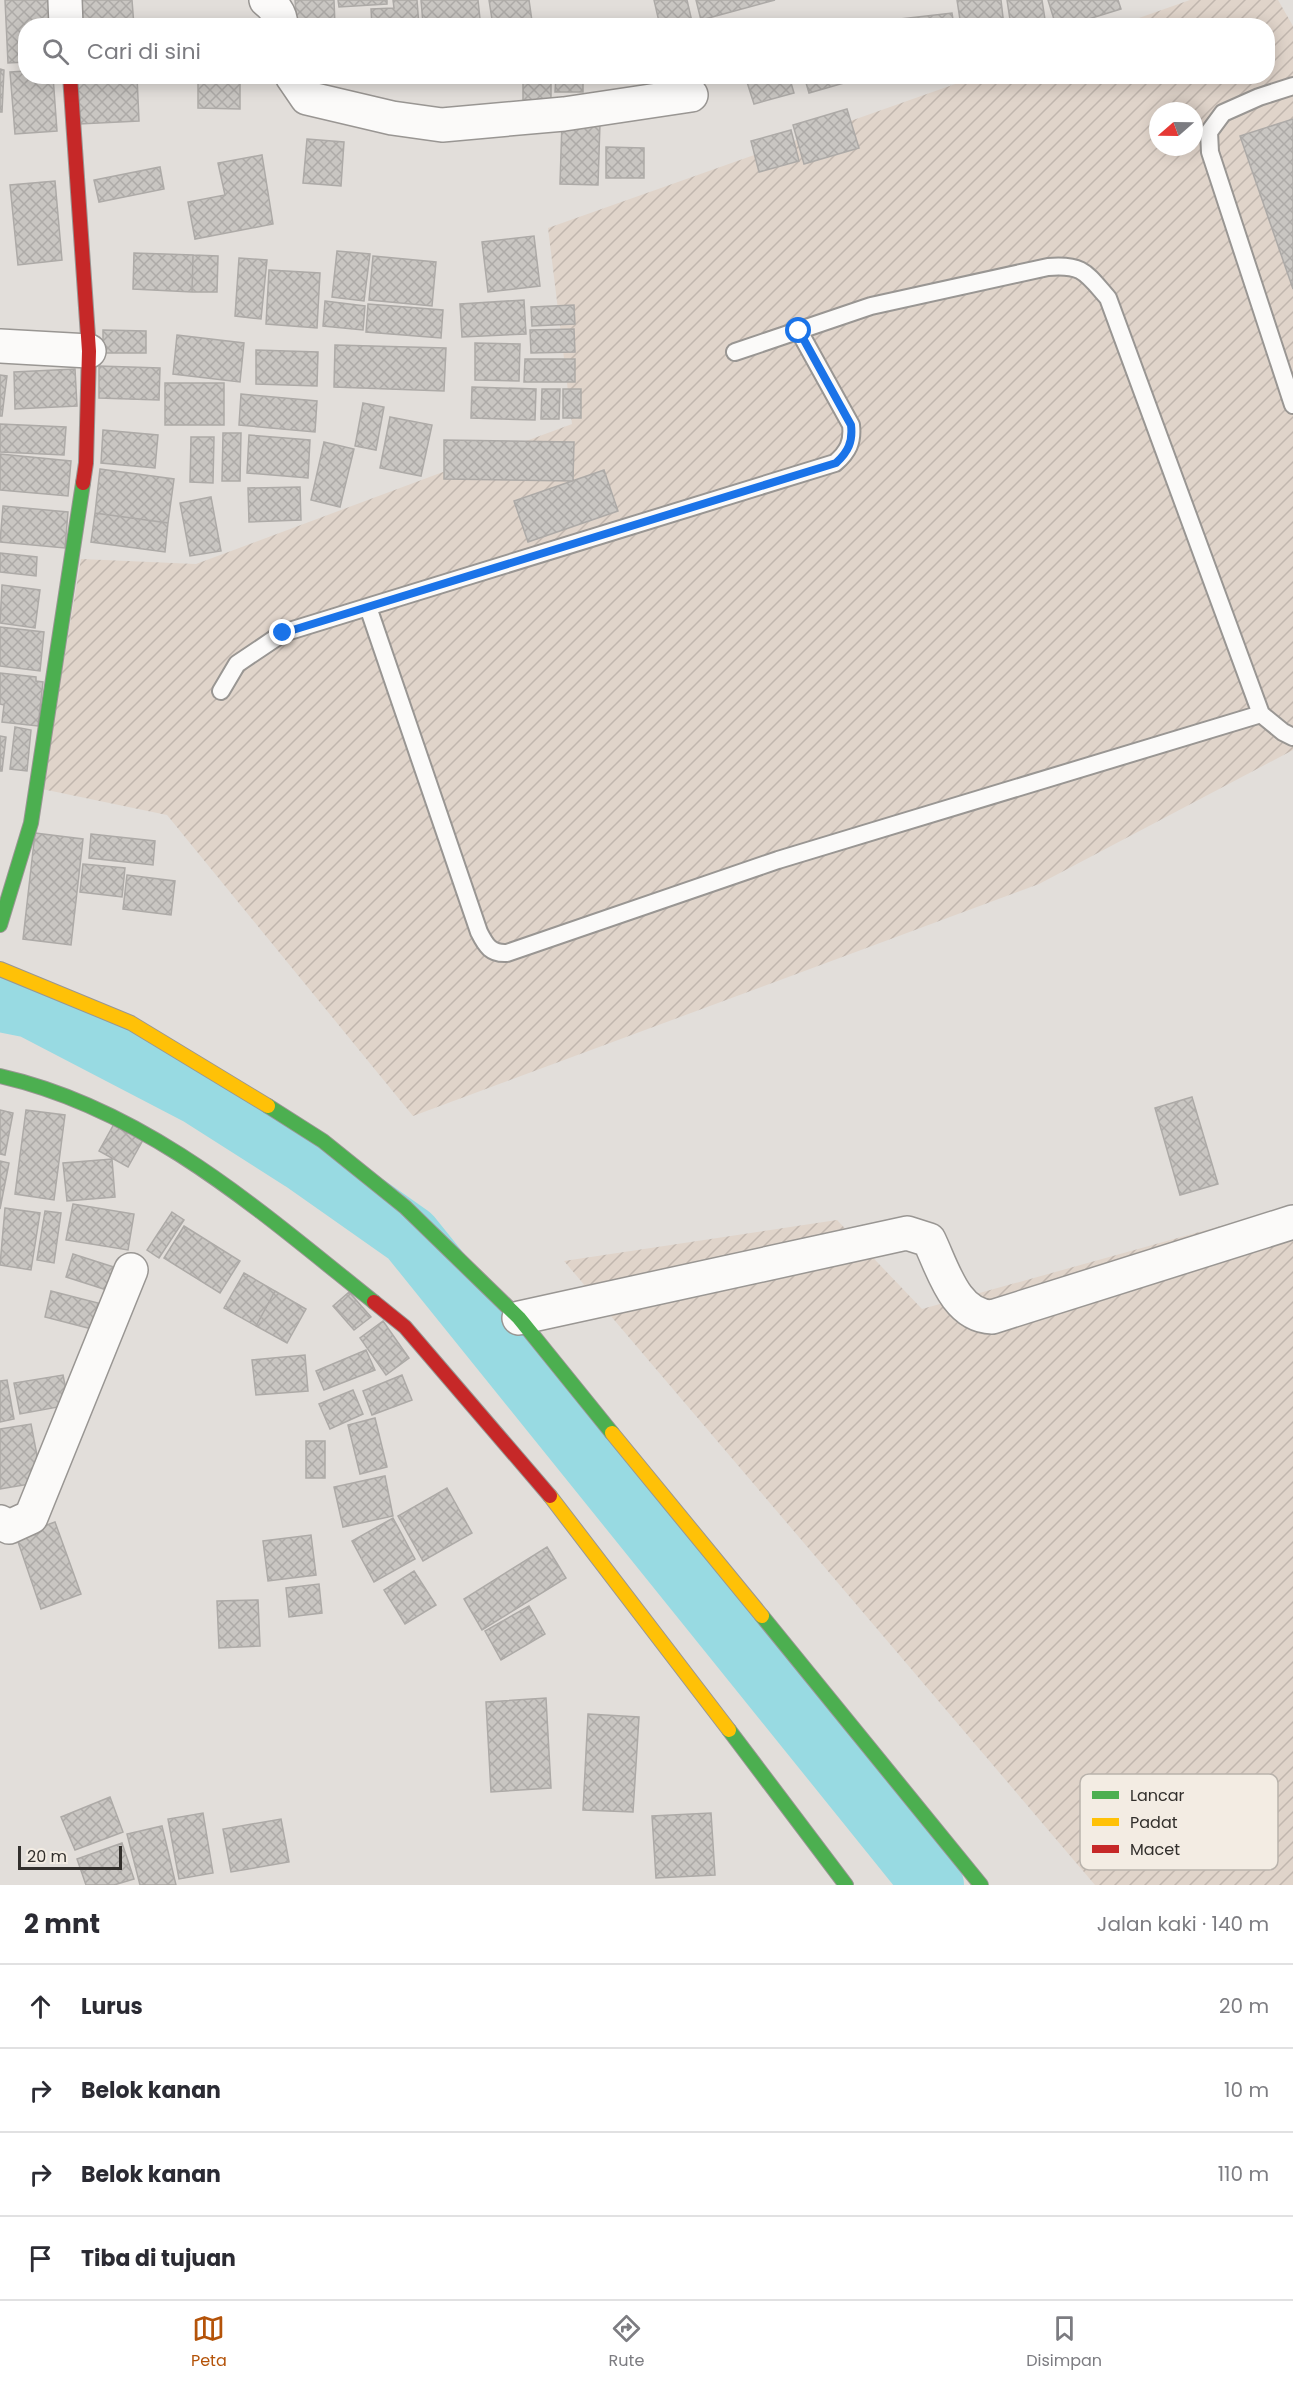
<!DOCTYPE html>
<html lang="id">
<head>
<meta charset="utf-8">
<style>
  :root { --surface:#fff; --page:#f7f7f7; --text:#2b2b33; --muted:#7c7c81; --line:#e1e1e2; --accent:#b45309 }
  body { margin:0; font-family:Poppins,sans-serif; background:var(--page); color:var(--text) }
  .compass { position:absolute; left:1149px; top:102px; width:54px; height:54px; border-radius:50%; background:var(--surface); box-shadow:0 3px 15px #0003; rotate:250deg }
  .scale { position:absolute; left:18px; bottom:15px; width:104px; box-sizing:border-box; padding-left:6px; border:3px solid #322f2c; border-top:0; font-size:16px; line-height:21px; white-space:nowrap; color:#322f2c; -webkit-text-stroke:4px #f3ece3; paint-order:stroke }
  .stop { position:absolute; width:18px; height:18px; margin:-14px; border:4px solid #1a73e8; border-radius:50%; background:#fff }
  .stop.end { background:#1a73e8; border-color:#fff; box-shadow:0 2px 6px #0008 }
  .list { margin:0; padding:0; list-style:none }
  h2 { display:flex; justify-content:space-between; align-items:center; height:78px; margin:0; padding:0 24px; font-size:26px }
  h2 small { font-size:20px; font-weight:400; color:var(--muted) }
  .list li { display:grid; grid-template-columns:39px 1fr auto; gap:18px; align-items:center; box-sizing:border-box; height:84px; padding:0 24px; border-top:2px solid var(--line) }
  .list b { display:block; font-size:22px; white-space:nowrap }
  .list em { font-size:20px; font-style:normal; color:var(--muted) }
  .icon { flex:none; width:33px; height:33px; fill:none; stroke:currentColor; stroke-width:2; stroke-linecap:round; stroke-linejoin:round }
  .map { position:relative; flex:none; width:1293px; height:1885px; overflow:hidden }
  .search { position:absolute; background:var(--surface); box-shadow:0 3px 15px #0003; left:18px; right:18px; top:18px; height:66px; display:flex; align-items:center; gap:15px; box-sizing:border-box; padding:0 21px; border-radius:24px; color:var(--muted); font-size:22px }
  .sheet { height:414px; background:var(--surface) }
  nav { display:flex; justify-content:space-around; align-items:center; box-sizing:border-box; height:84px; border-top:2px solid var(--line); background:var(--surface); font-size:16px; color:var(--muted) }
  nav a { display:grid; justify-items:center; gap:3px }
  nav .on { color:var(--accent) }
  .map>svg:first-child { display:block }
</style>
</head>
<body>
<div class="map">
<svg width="1293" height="1885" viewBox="0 0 1293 1885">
  <defs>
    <pattern id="industrial-furrows" width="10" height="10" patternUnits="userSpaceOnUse" patternTransform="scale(1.5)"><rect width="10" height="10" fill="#e0d4ca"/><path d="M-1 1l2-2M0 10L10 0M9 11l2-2" fill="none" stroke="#c1b6ae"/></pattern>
    <pattern id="building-cross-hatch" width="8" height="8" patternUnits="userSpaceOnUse" patternTransform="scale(1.5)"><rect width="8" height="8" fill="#c9c6c2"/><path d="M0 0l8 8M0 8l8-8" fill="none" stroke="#adaaa7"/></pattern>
  </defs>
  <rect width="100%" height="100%" fill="#e2deda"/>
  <path fill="url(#industrial-furrows)" fill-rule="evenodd" d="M1190 0H1278L1293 26V750L1039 884 413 1116 167 815 42 789 81 559 196 564 572 424 548 228 975 77 1268 76V26L1119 25ZM1158 111H1194V147H1158Z
    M1293 1206V1885H1095L564 1261 837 1220 922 1309Z"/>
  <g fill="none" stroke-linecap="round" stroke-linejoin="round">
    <path stroke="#98dae2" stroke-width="62" d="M0 1001 31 1007 200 1095 302 1160 410 1236 933 1885"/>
  </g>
  <path fill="url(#building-cross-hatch)" stroke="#adaaa7" stroke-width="1.5" d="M5 0H50L52 26H26V62L8 63Z
    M73 0H132L134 26H74Z
    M295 0H334L335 26H297Z
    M338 0H387V4L339 7Z
    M393 0H417L419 26H372L371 9 394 8Z
    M421 0H478L480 19 423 24Z
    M489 0H529L532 21 493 26Z
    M654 0H687L693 26H660Z
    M696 0H775L701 20Z
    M957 0H1001L1004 26H961Z
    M1007 0H1042L1046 26H1011Z
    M1048 0H1118L1121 9 1066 26H1056Z
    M952 13 954 26H874V22Z
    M0 69 4 70 2 112H0Z
    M26 71V76H53L57 131 15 134 10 72Z
    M77 76H137L139 121 79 124Z
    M523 76H551V100H523Z
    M556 76H583V92H555Z
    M612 76H642V81L612 82Z
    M649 76H698L651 87Z
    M756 76H789L794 93 754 104 746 79Z
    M804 76H842L844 83 809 93Z
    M198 77 240 78V109L198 108Z
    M847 109 859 148 804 164 793 125Z
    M1293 119V289L1240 136Z
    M562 122 600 123 598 185 560 184Z
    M791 130 799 161 759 172 751 141Z
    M307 139 344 142 341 186 303 183Z
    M606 147 644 148V178H606Z
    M262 155 273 224 195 239 188 202 225 195 218 163Z
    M160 167 164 189 99 202 94 180Z
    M55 181 62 260 18 265 10 185Z
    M534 236 540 286 488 292 482 242Z
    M337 251 370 254 364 301 332 297Z
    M134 253 193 255 192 292 133 289Z
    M193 255 218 256 217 292H192Z
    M373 256 436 262 432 306 369 300Z
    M239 258 267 260 261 319 235 316Z
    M269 270 320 273 317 328 266 324Z
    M524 300 526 334 462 337 460 304Z
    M325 301 365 306 363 330 323 326Z
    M368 304 443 310 441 338 366 332Z
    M574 305 575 324 532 326 531 307Z
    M574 329 575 352 531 353 530 330Z
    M103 330 146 331V353H103Z
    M177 335 244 343 240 382 173 374Z
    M475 343 520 344 519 381 475 380Z
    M335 345 446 348 444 391 334 387Z
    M256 350 318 352 317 386 256 384Z
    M525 359H575V382H524Z
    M99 366 160 368 159 400 99 398Z
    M75 369 77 406 15 409 14 372Z
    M0 375 7 376 2 416H0Z
    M165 383H224V425H165Z
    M472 387 536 389 535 420 471 418Z
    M542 389H560L559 419H541Z
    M563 389H581V418H563Z
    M241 394 317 401 315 432 239 425Z
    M363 403 384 407 376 450 355 446Z
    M390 417 432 425 421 476 380 468Z
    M0 424 66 427 64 455 0 452Z
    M103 430 158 435 155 468 101 463Z
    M223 433H241L240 481H222Z
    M249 435 310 440 308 478 247 473Z
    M191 437H214L213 483 190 482Z
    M444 440 574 442 573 481 444 479Z
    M324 442 354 449 340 507 311 500Z
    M0 454 71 461 68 496 0 490Z
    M100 469 174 479 168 523 95 513Z
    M604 470 618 511 528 542 514 501Z
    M300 487 301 520 249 522 248 488Z
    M211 497 221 551 190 556 180 503Z
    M3 506 68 512 65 548 0 542Z
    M95 513 168 523 165 552 91 542Z
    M0 553 37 557 36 576 0 572Z
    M2 585 40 590 35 628 0 623Z
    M0 627 44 632 40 671 0 666Z
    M0 673 36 677V681L43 682 38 726 2 722 4 705 0 704Z
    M15 727 31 730 27 771 10 769Z
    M0 736 6 737 2 771H0Z
    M35 833 83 839 71 945 23 939Z
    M91 834 155 841 153 865 89 858Z
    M83 864 125 868 122 897 80 892Z
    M127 875 175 881 171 915 123 909Z
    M1192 1097 1218 1184 1180 1195 1155 1108Z
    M0 1110 13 1113 5 1155 0 1154Z
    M26 1110 65 1115 54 1200 15 1194Z
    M114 1124 143 1140 128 1167 99 1151Z
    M112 1159 115 1197 67 1201 63 1163Z
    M0 1161 9 1163 0 1209Z
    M73 1204 134 1214 128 1250 66 1240Z
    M5 1208 40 1213 31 1270 0 1265Z
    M45 1211 61 1213 54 1263 37 1260Z
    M172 1212 184 1220 159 1258 147 1250Z
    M184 1226 240 1261 220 1293 164 1258Z
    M73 1254 120 1269 113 1292 66 1277Z
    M244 1273 275 1291 256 1326 224 1308Z
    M51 1291 98 1303 92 1329 45 1317Z
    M275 1291 306 1309 287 1343 256 1326Z
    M349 1292 371 1317 354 1330 333 1306Z
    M383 1321 409 1358 386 1375 360 1338Z
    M366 1350 375 1370 324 1390 316 1371Z
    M305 1355 308 1391 256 1395 252 1360Z
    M63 1375 69 1405 20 1414 14 1383Z
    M402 1375 412 1400 372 1415 363 1391Z
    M7 1380 14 1419 0 1422V1381Z
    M353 1390 363 1414 330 1429 319 1404Z
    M375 1418 387 1467 360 1474 348 1425Z
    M31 1424 42 1482 0 1489V1429Z
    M306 1441H325V1478H306Z
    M385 1476 393 1516 343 1527 334 1487Z
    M447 1488 472 1533 423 1561 398 1516Z
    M393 1518 415 1559 374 1582 352 1541Z
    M55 1522 81 1594 41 1609 16 1536Z
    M311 1535 316 1575 268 1581 263 1541Z
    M547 1547 566 1578 482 1630 464 1599Z
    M414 1571 436 1605 405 1624 384 1590Z
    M319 1584 322 1613 289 1617 286 1588Z
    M258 1600 260 1646 219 1648 217 1601Z
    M529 1606 545 1634 501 1660 485 1631Z
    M546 1698 551 1788 491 1792 486 1702Z
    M588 1714 639 1717 633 1812 583 1810Z
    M110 1797 123 1832 75 1850 61 1817Z
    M203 1813 213 1873 179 1879 168 1819Z
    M711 1813 715 1875 656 1878 652 1816Z
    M281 1819 289 1862 231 1872 223 1829Z
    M162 1826 176 1885H140L127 1834Z
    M122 1843 134 1879 114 1885H86L77 1859Z"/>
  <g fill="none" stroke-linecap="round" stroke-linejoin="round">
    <defs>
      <path id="lane" d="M1293 86 1259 97 1223 113 1209 132 1210 152 1293 405
        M735 352 871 306 1048 267C1083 264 1086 273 1108 298L1261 714 1283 732 1293 737
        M368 607 479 932C486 946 491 954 507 953L778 860 1261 714
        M221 691 237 664 283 633 835 463C848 452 853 442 851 425L799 331"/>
      <path id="street" d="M65 0 66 26
        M266 0C274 6 281 15 281 26
        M292 76 307 98 392 118 442 125 564 114 691 95
        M0 346 89 351
        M519 1318 907 1233 929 1240C943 1269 955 1316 992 1317L1293 1222
        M0 1522 9 1527 31 1517 131 1270"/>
      <path id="fast" d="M0 925 31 823 83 483
        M0 1076C146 1109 260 1211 374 1302
        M268 1106 323 1141 405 1207 519 1318 612 1433
        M762 1616 981 1885
        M729 1730 846 1885"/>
      <path id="slow" d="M0 969 131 1023 268 1106
        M612 1433 762 1616
        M550 1496 729 1730"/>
      <path id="jam" d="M70 76 89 351 86 463 83 483
        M374 1302 405 1327 550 1496"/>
    </defs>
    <use href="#lane" stroke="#999693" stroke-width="20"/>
    <use href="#street" stroke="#999693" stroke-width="36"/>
    <use href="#fast" stroke="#999693" stroke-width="16"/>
    <use href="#slow" stroke="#999693" stroke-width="16"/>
    <use href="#jam" stroke="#999693" stroke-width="16"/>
    <use href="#lane" stroke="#fbfaf9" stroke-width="16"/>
    <use href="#street" stroke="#fbfaf9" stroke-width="33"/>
    <use href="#fast" stroke="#4caf50" stroke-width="14"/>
    <use href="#slow" stroke="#ffc107" stroke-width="14"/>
    <use href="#jam" stroke="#c62828" stroke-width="14"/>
  </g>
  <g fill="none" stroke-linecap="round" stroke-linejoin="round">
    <path stroke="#1a73e8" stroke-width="8" d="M283 633 836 463C848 452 853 442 851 425L799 331"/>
  </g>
  <rect x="1080" y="1774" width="198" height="96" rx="9" fill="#f3ece3" stroke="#b9b3ac" stroke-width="1.5"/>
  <rect x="1092" y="1791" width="27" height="8" fill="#4caf50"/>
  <rect x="1092" y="1818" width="27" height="8" fill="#ffc107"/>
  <rect x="1092" y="1845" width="27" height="8" fill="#c62828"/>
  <g font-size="16" fill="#322f2c">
    <text x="1130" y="1801">Lancar</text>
    <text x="1130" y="1828">Padat</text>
    <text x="1130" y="1855">Macet</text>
  </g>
</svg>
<svg class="compass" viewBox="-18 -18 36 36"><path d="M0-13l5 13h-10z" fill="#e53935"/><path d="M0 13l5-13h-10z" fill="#7c7c81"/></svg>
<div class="scale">20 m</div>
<div class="stop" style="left:799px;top:331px"></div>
<div class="stop end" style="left:283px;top:633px"></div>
<div class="search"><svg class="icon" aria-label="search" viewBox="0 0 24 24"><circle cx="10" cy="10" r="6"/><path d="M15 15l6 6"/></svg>Cari di sini</div>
</div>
<section class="sheet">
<h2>2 mnt<small>Jalan kaki · 140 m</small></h2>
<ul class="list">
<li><svg class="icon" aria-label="ahead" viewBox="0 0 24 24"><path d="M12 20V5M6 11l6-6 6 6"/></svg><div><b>Lurus</b></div><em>20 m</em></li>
<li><svg class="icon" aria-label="right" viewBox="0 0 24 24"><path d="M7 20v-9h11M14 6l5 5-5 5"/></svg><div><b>Belok kanan</b></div><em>10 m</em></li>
<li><svg class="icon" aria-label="right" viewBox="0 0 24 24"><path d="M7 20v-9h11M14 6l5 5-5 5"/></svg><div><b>Belok kanan</b></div><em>110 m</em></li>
<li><svg class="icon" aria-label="arrive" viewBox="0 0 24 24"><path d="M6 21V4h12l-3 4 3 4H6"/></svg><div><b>Tiba di tujuan</b></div></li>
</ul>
</section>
<nav>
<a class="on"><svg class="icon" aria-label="map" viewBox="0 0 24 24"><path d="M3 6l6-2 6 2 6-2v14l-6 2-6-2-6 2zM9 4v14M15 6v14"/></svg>Peta</a>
<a><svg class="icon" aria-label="directions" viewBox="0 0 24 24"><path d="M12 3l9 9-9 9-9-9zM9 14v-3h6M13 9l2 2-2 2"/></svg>Rute</a>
<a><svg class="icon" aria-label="saved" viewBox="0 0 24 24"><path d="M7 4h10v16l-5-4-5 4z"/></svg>Disimpan</a>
</nav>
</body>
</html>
